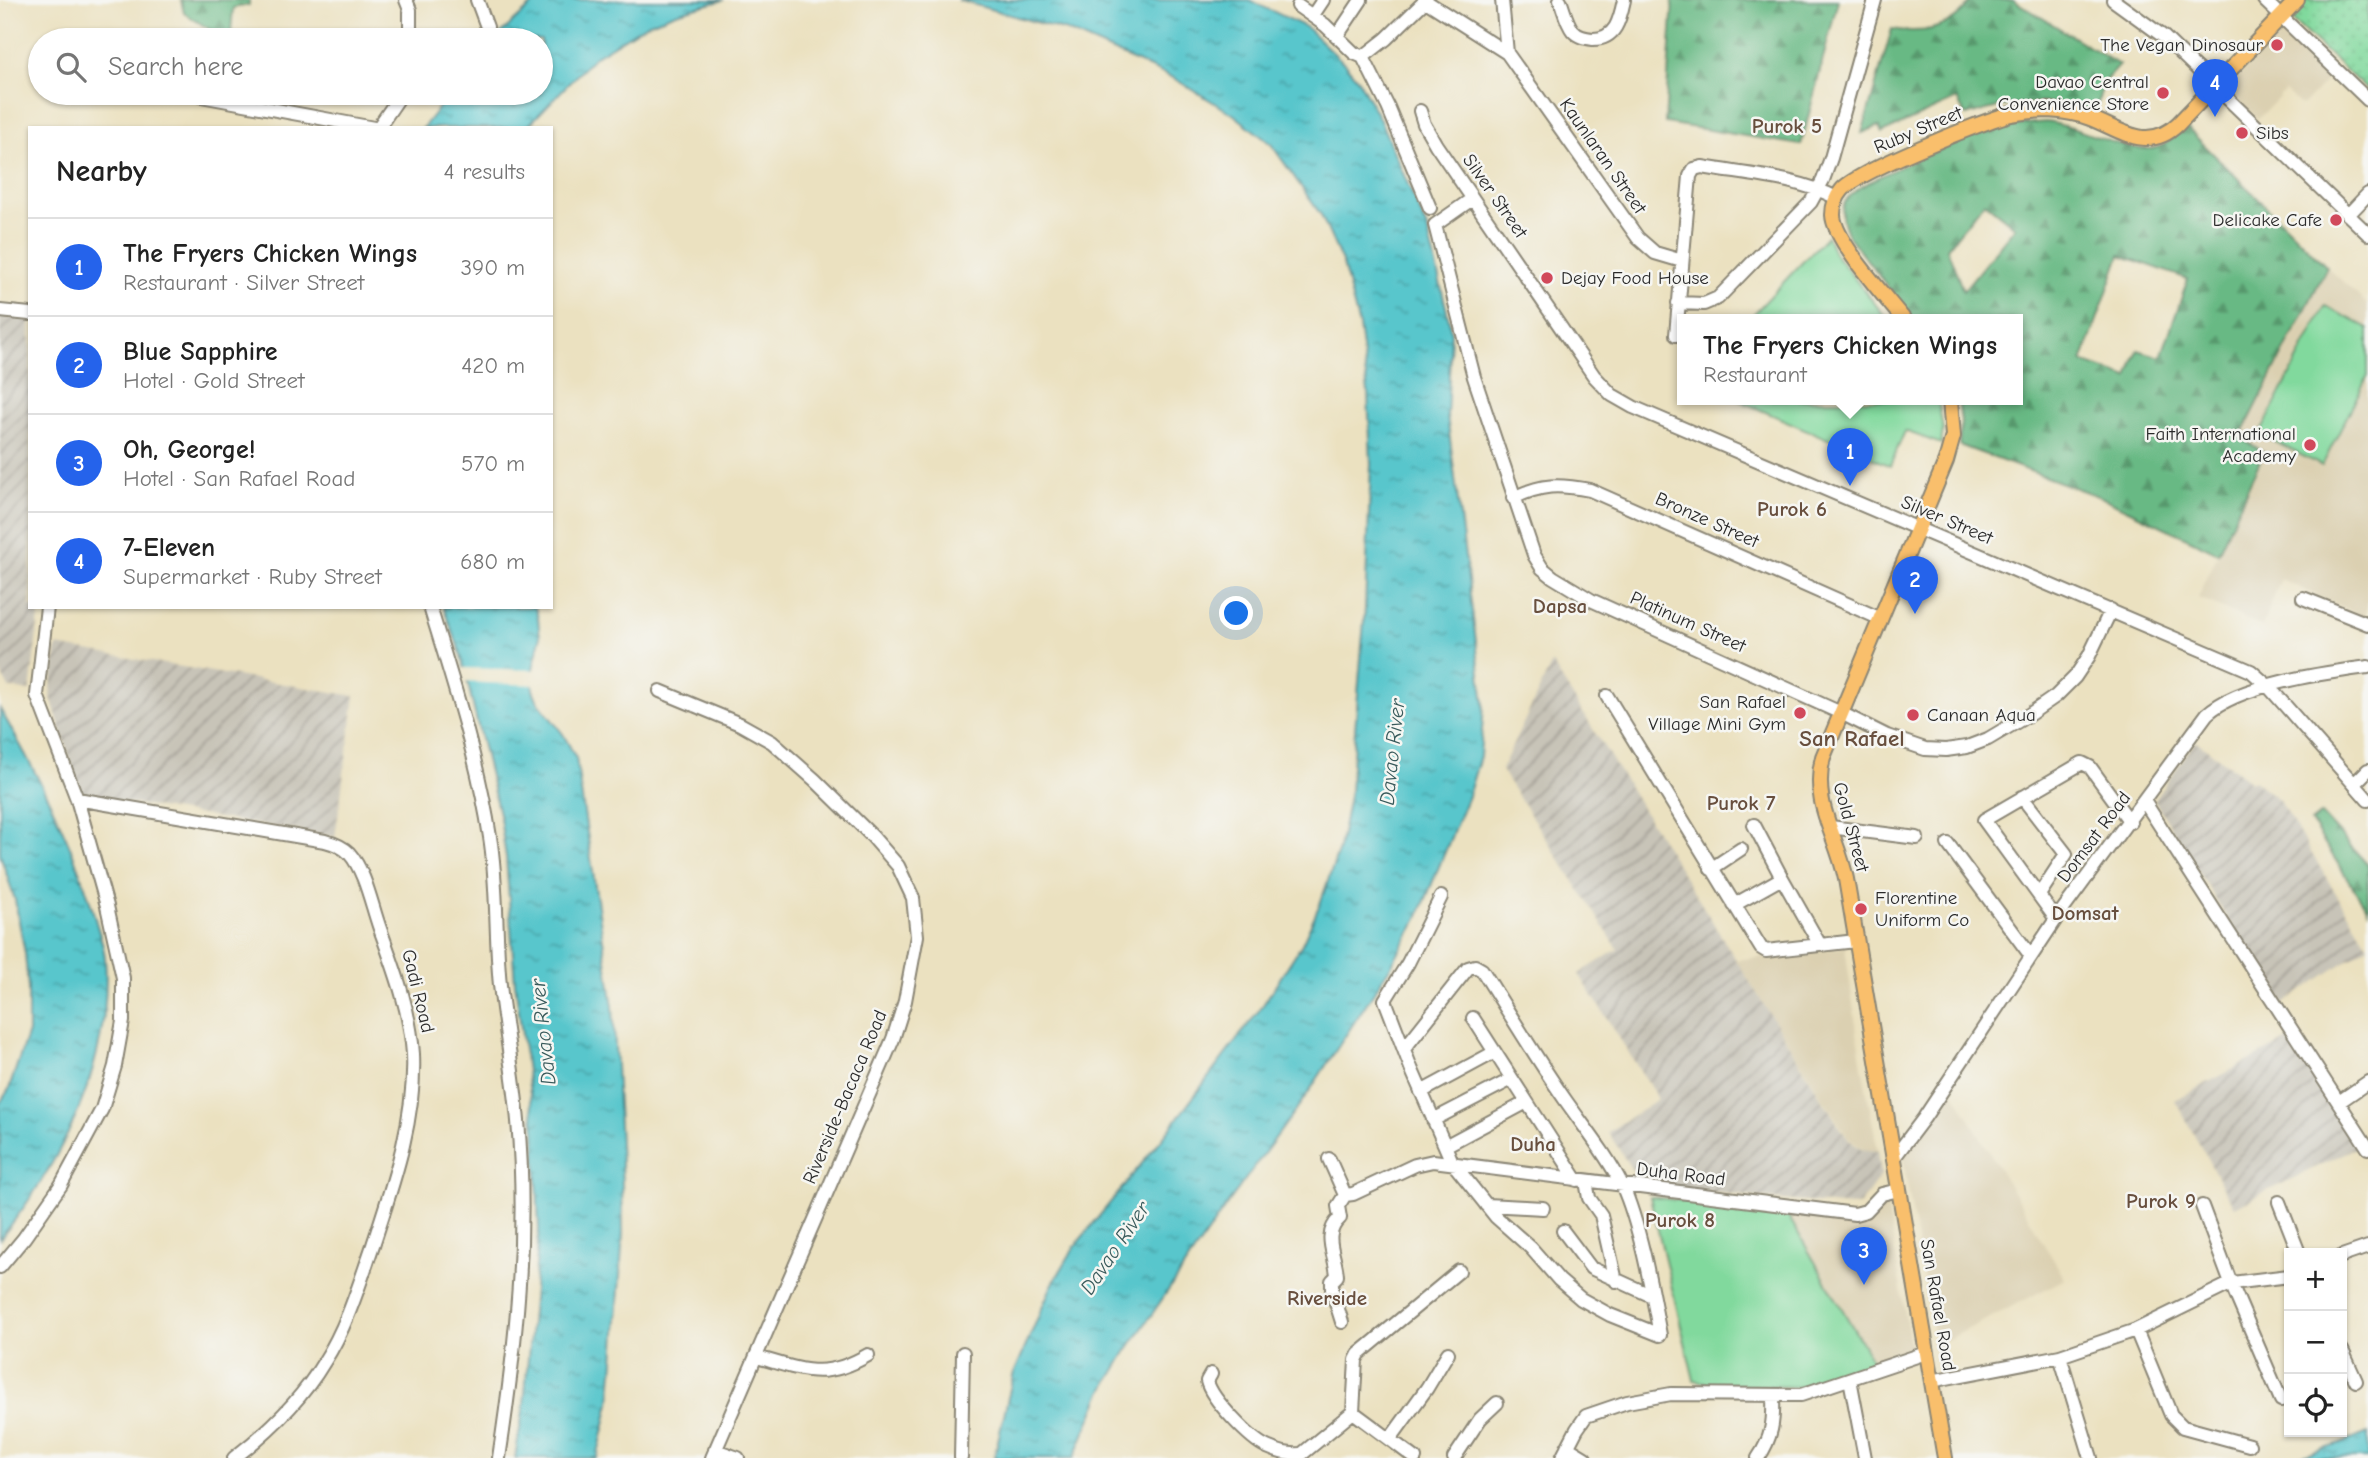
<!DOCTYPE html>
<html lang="en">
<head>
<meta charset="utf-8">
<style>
  :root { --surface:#fff; --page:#f6f6f6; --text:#222; --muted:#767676; --line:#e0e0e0; --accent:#2563eb }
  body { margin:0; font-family:"Comic Neue",sans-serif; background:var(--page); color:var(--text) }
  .controls { position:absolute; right:21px; bottom:21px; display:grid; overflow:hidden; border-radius:0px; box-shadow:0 2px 5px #0004 }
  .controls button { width:63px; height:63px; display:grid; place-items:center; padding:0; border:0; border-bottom:2px solid var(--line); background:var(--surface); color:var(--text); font:35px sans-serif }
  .you { position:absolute; left:1237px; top:614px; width:24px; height:24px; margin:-18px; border:5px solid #fff; border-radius:50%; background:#1a73e8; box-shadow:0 0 0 10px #1a73e833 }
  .badge { display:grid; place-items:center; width:46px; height:46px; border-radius:50%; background:var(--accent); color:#fff; font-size:23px; font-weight:700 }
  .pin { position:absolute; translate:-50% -58px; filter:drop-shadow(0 2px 4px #0008) }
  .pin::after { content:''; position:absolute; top:37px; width:24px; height:21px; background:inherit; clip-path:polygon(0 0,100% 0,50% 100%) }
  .popup { position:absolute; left:1677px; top:314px; width:346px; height:91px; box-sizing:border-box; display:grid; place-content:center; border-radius:0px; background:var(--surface); filter:drop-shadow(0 2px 5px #0005); font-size:23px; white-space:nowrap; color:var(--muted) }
  .popup b { font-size:26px; color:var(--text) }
  .popup::after { content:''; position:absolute; left:50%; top:100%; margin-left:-14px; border:14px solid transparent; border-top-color:var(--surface) }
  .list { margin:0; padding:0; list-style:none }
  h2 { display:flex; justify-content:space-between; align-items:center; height:91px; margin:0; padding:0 28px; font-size:30px }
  h2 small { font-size:23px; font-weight:400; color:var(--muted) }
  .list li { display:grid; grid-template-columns:46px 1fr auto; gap:21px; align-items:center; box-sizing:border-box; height:98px; padding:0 28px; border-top:2px solid var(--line) }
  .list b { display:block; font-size:26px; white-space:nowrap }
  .list p { margin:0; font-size:23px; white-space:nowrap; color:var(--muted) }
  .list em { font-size:23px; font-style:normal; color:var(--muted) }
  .icon { flex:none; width:38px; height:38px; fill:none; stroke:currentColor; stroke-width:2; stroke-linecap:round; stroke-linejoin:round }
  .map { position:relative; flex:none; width:2368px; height:1458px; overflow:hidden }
  .search { position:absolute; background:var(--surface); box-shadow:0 2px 5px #0004; left:28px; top:28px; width:525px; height:77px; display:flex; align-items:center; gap:18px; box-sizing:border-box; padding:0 24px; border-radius:38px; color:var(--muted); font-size:26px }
  .panel { position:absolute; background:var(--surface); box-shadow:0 2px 5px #0004; left:28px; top:126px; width:525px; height:483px; border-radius:0px }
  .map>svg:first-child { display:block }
</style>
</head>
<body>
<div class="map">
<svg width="2368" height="1458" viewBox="0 0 2368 1458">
  <defs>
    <pattern id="industrial-furrows" width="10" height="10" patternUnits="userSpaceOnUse" patternTransform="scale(1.75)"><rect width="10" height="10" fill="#c8c4b8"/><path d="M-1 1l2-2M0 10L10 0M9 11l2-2" fill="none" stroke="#a39f96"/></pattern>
    <pattern id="forest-firs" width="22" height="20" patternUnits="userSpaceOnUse" patternTransform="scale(1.75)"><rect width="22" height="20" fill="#68b984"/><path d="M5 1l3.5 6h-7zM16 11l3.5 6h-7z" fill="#56976c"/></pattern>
    <pattern id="park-dots" width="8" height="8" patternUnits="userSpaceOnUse" patternTransform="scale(1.75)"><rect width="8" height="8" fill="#81d99d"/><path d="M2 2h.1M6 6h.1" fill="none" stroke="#70ba87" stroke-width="1.8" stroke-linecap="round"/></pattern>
    <pattern id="water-ripples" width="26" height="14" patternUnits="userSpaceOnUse" patternTransform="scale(1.75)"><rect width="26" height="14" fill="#58c6cc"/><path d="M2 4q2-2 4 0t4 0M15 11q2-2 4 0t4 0" fill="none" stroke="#49a1a6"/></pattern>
  </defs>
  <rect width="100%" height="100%" fill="#f6f6f2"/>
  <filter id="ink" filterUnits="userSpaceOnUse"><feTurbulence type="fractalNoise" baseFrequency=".0143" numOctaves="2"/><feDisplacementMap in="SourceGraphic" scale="14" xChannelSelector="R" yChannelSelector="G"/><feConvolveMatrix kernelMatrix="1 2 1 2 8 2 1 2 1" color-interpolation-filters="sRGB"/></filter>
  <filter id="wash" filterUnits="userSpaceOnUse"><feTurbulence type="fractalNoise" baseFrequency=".00686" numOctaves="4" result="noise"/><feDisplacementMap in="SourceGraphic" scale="28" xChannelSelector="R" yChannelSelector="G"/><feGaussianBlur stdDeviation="1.57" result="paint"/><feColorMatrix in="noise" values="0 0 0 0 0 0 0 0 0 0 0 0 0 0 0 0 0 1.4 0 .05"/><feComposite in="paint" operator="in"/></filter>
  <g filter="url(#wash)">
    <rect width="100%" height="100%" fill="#ebe1c0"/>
    <path fill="#dbd0b1" d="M2281 31 2329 77 2302 106 2285 91 2258 119 2227 89Z
      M2327 267 2368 305V606L2363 617 2281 579 2262 626 2198 598 2264 452 2239 438Z
      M1845 947 1861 1061 1878 1151H1866L1848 1138 1736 960Z
      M1950 1086 2065 1279 1935 1346 1903 1158 1923 1132Z
      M1886 1197 1911 1351 1874 1364 1786 1212 1863 1218 1875 1202Z"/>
    <path fill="url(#industrial-furrows)" d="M0 315 30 318V607H40L30 691 9 688 0 672Z
      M57 646 355 696 335 837 81 795 50 694Z
      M1552 663 1841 1129 1848 1139 1861 1149 1878 1151 1881 1175 1860 1204 1852 1206 1772 1199 1641 1184 1608 1132 1658 1099 1579 974 1618 949 1501 770Z
      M2196 741 2251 782 2254 780 2279 800 2368 946 2281 1005 2154 800Z
      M2290 1039 2359 1146 2234 1207 2175 1100Z"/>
    <path fill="#81d99d" stroke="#568264" stroke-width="2" d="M1827 236 1834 253 1888 320H1748Z
      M2325 306 2368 328V375L2322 466 2260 434Z
      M1738 400H1938L1943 430 1941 444 1905 431 1890 466Z
      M1650 1197 1786 1212 1874 1364 1802 1387 1716 1385 1694 1380Z"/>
    <path fill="url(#forest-firs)" stroke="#4a7258" stroke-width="2" fill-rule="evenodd" d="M181 0H249V5L233 8 231 32 248 40 219 35 184 13Z
      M1673 0H1838L1801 145 1665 123Z
      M1971 0H2013L2119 65 2103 83 2095 115C2053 95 2009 102 1966 116L1957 99 1882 133 1879 126 1862 133 1892 29C1923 35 1955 28 1971 0Z
      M2046 122C2077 125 2133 157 2159 147 2169 144 2177 133 2184 125L2327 267 2240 438 2264 452 2218 553 2103 498 1959 445 1961 421 1958 400H2018V320H1913L1848 235C1842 224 1839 210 1847 199 1860 179 1971 136 1998 129 2014 125 2030 123 2046 122ZM1984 202 2015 227 1963 291 1947 248ZM2120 255 2188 279 2161 357 2138 350 2128 378 2082 362Z
      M2321 814 2368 865V910L2311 822Z"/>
    <path fill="url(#park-dots)" stroke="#568264" stroke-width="2" d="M2305 0H2368V91L2288 16Z"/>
    <path fill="url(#water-ripples)" stroke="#42787c" stroke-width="2" d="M538 0H724L676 13 647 24 594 57 526 128H423L450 93H541V40H493Z
      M958 0H1249L1306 27 1344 63 1359 81 1379 118 1427 228 1449 320 1451 334 1447 416 1484 704 1480 756 1468 796 1417 920 1389 969 1306 1096 1228 1203 1126 1352 1101 1394 1074 1458H994L1013 1376 1051 1287 1075 1246 1161 1140 1263 1005 1302 944 1320 904 1339 849 1350 791 1365 609 1371 464 1368 392 1359 326 1343 264 1321 215 1271 144 1233 114 1173 78 1067 31Z
      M443 607H535L538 618 540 639 532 673 533 690 538 702 563 734 576 758 613 1007 622 1184 623 1233 614 1361 610 1403 597 1458H515L524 1405 539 1230 535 1130 515 983 506 857 500 818 460 651Z
      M0 709C38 775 76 848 96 922 99 933 104 946 105 958 113 1062 63 1160 0 1239V1103L9 1089 28 1032V988L25 953 15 900 0 854Z
      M2368 1433V1458H2291L2341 1444Z"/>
    <path fill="#ebe1c0" d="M460 668 536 670V685L463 682Z"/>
  </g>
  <g filter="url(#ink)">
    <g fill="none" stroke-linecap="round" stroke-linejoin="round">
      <defs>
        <path id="minor" d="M406 0 410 10V40
          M477 0 487 27
          M1424 0 1507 53 1638 238 1655 253 1682 261
          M1502 0 1507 53
          M1560 0C1564 10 1566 22 1573 31 1578 37 1585 38 1593 39 1616 39 1620 19 1624 0
          M2113 0 2164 37 2368 234
          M2264 0 2368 100
          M1298 6 1325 25 1354 53 1363 57 1388 107 1430 208
          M1313 15 1323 0
          M1337 36 1361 0
          M1363 57 1386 39 1425 1
          M201 96 374 128
          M1420 111 1424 124 1436 145 1594 376 1612 395 1633 407 2251 671 2268 686 2368 800
          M378 128 402 93
          M1472 199 1435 225 1474 377 1534 555 1542 568 1553 577 1591 600 1841 713 1887 736 1925 749 1946 750 1967 747 1988 739 2030 714 2056 696 2075 677 2089 656 2111 610
          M2348 215 2368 194
          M1678 303 1704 304 1718 298 1811 202 1823 180 1831 158 1875 0
          M0 311 30 314
          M1676 335 1690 176 1694 169 1702 167C1747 175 1795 177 1837 198
          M1513 498C1542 484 1558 484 1590 490L1881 619
          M2303 598 2368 624
          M430 607C453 682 478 759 490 837 498 886 495 936 500 985 505 1030 514 1075 518 1121 528 1234 516 1346 499 1458
          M660 691 740 724 772 742 815 780 872 836 898 866 913 898 917 936 905 1001 893 1039 712 1458
          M1607 696 1761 948 1766 951 1856 941
          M2355 783 2368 770
          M2022 797 2066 854 2039 895
          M77 799 325 841C333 843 343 847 349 853 365 871 371 903 379 926 394 968 410 1009 413 1054 416 1119 393 1184 373 1245 359 1285 347 1326 324 1362 302 1399 268 1432 234 1458
          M2144 801 2368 1148
          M1754 825 1782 878 1820 945
          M1830 827 1917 838
          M1948 844 2031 956
          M1711 869 1741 849
          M1441 897 1408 963 1385 1000 1411 1068 1452 1162 1496 1217 1531 1248 1559 1280 1581 1299 1610 1315 1660 1335
          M1734 905 1782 878
          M2056 919 1984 820 2082 763 2090 767 2130 822
          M1473 1018 1577 1180
          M1404 1049 1468 968 1475 966 1482 970C1510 1014 1536 1058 1566 1101 1585 1128 1607 1155 1622 1185 1640 1224 1652 1292 1660 1335
          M1421 1092 1495 1052
          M2339 1102 2368 1082
          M1433 1120 1512 1079
          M1445 1146 1527 1102
          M1329 1159 1345 1195 1353 1194 1415 1165 1433 1161 1855 1214 1866 1211 1882 1194 1899 1190
          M1893 1159 1924 1118 2056 919 2207 714C2239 684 2324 673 2368 667
          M1586 1181 1589 1198 1601 1215 1616 1281
          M2279 1202 2299 1253
          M1486 1205 1543 1208
          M2202 1206 2230 1281 2281 1400
          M1563 1231 1591 1268 1652 1296
          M2342 1256 2368 1247
          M0 1267 24 1238 61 1185 102 1109 115 1066 123 1021V978L107 906 77 799 37 695 47 607
          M1342 1322 1332 1290V1281L1337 1276C1336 1255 1321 1235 1340 1218L1338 1206 1345 1195
          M2136 1330 2171 1415 2183 1427 2249 1445
          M2342 1350 2356 1381
          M2060 1356 2091 1458
          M757 1357C803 1370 824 1381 868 1355
          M1211 1374 1207 1381C1211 1399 1251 1440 1267 1447 1278 1452 1289 1455 1300 1454
          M1850 1379 1865 1458
          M1931 1381 2060 1356 2136 1330 2232 1283 2289 1276
          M1353 1412 1356 1360 1359 1354 1459 1271
          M1390 1439 1427 1388 1448 1353
          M1567 1447 1585 1458
          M715 1450 738 1458
          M961 1458 963 1353
          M1297 1458 1353 1412 1415 1458
          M1454 1458 1480 1419 1497 1403
          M1562 1458 1577 1429 1586 1416 1627 1402 1671 1394 1801 1395 1926 1353
          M1758 1458C1772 1438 1774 1421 1773 1397"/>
        <path id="major" d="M1904 320C1886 297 1834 241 1833 215 1833 206 1836 197 1842 190 1858 171 1983 121 2011 114 2023 112 2036 110 2048 110 2063 111 2077 113 2090 118 2121 130 2148 153 2178 124L2297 0
          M1945 1458 1846 879C1837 835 1811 803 1823 757L1946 461 1953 436 1950 400"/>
      </defs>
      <use href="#minor" stroke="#8b8676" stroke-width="16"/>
      <use href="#major" stroke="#8b8676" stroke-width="18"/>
      <use href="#minor" stroke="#fff" stroke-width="12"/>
      <use href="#major" stroke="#f9bf6c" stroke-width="14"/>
    </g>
  </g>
  <g fill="#d1495b" stroke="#f6f6f2" stroke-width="2.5">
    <circle cx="2277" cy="45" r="7"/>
    <circle cx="2163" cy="93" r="7"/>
    <circle cx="2242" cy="133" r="7"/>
    <circle cx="2336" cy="220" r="7"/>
    <circle cx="1547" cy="278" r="7"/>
    <circle cx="2310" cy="445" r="7"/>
    <circle cx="1800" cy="713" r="7"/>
    <circle cx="1913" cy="715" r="7"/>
    <circle cx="1861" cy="909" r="7"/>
  </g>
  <g text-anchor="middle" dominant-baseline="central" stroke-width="5" stroke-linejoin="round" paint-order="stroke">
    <g font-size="19" fill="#2b2b2b" stroke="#f6f6f2" text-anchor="end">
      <text x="2263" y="45">The Vegan Dinosaur</text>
      <text x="2149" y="82">Davao Central<tspan x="2149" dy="22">Convenience Store</tspan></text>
      <text x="2256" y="133" text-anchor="start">Sibs</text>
      <text x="2322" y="220">Delicake Cafe</text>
      <text x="1561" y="278" text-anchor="start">Dejay Food House</text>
      <text x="2296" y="434">Faith International<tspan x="2296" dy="22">Academy</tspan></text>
      <text x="1786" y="702">San Rafael<tspan x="1786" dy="22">Village Mini Gym</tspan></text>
      <text x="1927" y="715" text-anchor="start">Canaan Aqua</text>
      <text x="1875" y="898" text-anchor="start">Florentine<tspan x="1875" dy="22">Uniform Co</tspan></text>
    </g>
    <g font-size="19" fill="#2b2b2b" stroke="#f6f6f2">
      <text transform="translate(1918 130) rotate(-23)">Ruby Street</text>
      <text transform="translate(1603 156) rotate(55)">Kaunlaran Street</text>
      <text transform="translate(1495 196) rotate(55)">Silver Street</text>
      <text transform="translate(1707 520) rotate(24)">Bronze Street</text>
      <text transform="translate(1947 520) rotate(23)">Silver Street</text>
      <text transform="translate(1688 622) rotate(24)">Platinum Street</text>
      <text transform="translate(1851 827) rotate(75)">Gold Street</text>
      <text transform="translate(2094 837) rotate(-53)">Domsat Road</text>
      <text transform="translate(418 991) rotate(76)">Gadi Road</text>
      <text transform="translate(845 1097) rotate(-67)">Riverside-Bacaca Road</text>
      <text transform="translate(1681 1174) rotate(7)">Duha Road</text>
      <text transform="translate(1938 1305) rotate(80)">San Rafael Road</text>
    </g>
    <g font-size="21" font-weight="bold" fill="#684f3e" stroke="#f6f6f2">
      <text x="1787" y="126">Purok 5</text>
      <text x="1792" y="509">Purok 6</text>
      <text x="1560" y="606">Dapsa</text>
      <text x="1741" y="803">Purok 7</text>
      <text x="2085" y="913">Domsat</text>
      <text x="1533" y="1144">Duha</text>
      <text x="2161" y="1201">Purok 9</text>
      <text x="1680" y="1220">Purok 8</text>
      <text x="1327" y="1298">Riverside</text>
    </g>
    <g font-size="21" font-style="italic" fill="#385a5b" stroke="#f6f6f2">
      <text transform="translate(1392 752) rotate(-84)">Davao River</text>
      <text transform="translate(543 1032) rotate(-96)">Davao River</text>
      <text transform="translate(1115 1248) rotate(-56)">Davao River</text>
    </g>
    <g font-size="23" font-weight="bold" fill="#684f3e" stroke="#f6f6f2">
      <text x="1852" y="738">San Rafael</text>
    </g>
  </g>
</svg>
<div class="controls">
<button>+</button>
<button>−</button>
<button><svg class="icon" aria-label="locate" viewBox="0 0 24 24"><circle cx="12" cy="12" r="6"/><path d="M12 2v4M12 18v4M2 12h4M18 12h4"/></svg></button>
</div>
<div class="you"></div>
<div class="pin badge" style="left:1850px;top:486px">1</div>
<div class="popup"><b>The Fryers Chicken Wings</b>Restaurant</div>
<div class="pin badge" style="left:1915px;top:614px">2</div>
<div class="pin badge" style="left:1864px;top:1285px">3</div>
<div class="pin badge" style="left:2215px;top:117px">4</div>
<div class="search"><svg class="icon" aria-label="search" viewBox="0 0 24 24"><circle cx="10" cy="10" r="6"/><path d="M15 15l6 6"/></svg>Search here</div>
<section class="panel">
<h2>Nearby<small>4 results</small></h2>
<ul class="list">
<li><span class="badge">1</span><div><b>The Fryers Chicken Wings</b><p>Restaurant · Silver Street</p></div><em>390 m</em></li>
<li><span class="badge">2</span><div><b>Blue Sapphire</b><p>Hotel · Gold Street</p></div><em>420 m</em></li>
<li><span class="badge">3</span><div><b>Oh, George!</b><p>Hotel · San Rafael Road</p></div><em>570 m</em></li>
<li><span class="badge">4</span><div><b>7-Eleven</b><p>Supermarket · Ruby Street</p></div><em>680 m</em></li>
</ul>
</section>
</div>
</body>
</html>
